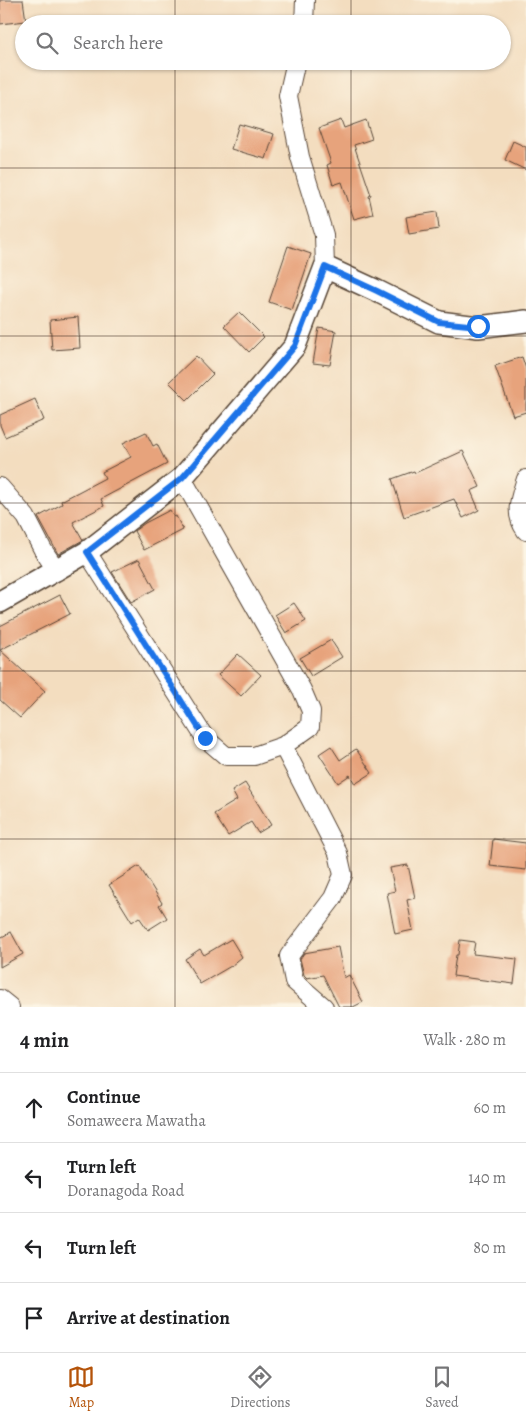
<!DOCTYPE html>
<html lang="en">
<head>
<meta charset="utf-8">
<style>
  :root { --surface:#fff; --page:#f2f2f2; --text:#202124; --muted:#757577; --line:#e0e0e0; --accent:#b45309 }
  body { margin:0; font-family:Alegreya,serif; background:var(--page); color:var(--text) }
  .stop { position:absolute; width:15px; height:15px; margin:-11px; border:4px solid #1a73e8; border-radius:50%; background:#fff }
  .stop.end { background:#1a73e8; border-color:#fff; box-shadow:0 1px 5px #0008 }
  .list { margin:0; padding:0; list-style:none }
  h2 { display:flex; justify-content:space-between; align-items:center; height:65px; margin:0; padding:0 20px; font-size:21px }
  h2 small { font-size:16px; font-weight:400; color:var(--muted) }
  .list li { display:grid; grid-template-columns:32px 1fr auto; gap:15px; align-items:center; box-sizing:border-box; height:70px; padding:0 20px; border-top:1px solid var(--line) }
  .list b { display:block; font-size:19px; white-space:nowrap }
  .list p { margin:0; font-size:16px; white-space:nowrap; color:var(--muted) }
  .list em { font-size:16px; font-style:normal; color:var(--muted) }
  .icon { flex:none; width:28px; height:28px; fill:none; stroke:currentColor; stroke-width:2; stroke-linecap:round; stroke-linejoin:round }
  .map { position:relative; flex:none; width:526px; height:1007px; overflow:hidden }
  .search { position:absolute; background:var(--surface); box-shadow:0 1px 4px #0004; left:15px; right:15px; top:15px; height:55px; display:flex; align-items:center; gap:12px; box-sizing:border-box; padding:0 18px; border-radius:28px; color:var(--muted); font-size:19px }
  .sheet { height:345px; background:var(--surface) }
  nav { display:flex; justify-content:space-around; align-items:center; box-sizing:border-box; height:70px; border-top:1px solid var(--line); background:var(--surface); font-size:14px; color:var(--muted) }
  nav a { display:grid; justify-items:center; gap:2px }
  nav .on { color:var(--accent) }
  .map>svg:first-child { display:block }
</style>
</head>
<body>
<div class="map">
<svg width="526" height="1007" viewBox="0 0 526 1007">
  <rect width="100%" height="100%" fill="#fcf5e5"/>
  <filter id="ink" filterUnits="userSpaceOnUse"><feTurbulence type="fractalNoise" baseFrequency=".02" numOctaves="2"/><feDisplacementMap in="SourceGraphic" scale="10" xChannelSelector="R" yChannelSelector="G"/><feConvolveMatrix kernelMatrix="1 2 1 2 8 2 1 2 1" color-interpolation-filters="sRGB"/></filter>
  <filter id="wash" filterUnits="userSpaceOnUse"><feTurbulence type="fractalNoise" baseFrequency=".0096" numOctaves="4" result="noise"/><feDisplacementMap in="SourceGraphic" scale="20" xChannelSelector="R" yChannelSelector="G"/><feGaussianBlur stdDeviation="1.12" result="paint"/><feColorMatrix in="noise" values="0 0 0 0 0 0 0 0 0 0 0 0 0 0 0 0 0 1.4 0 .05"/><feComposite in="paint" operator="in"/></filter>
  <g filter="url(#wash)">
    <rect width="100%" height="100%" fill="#f3ddbf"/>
    <g id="blocks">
      <path fill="#e7a37c" d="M0 0H23L26 21 0 24Z
        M341 120 344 128 366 120 372 139 354 145 371 195 369 196 373 214 354 219 342 182 333 185 327 165 331 163 319 128Z
        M239 124 274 134 266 159 231 149Z
        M513 141 526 147V170L505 160Z
        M437 212 439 229 409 234 406 217Z
        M288 246 311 254 292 310 269 302Z
        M239 312 264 337 249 352 224 326Z
        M78 317 80 348 52 350 50 320Z
        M319 328 336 331 330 365 313 363Z
        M196 356 213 374 187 400 169 382Z
        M522 357 526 369V412L513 416 495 366Z
        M35 399 44 420 5 437 0 425V415Z
        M146 432 153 446 157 444 167 464 101 499 104 506 73 522 83 540 58 554 38 517 62 504 61 501 105 478 102 472 131 457 123 443Z
        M463 451 480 487 471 491 479 510 463 518 454 499 404 517 392 479 414 471 415 473Z
        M170 510 174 517 176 516 183 530 144 550 134 531 145 523Z
        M139 559 155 589 131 602 112 572Z
        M60 595 70 614 0 650 45 691 20 718 0 700V626Z
        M294 603 306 621 286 633 275 615Z
        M331 640 342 657 311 676 300 658Z
        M238 654 261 675 241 696 218 675Z
        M331 746 340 760 356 749 372 773 355 784 350 775 338 783 319 754Z
        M245 783 271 825 258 833 251 822 228 836 214 814 237 800 232 791Z
        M493 839 526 843V870L490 866Z
        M408 865 415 898 407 900 413 930 395 934 387 893 395 891 390 868Z
        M139 866 162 903 159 905 167 918 148 930 139 917 132 922 109 885Z
        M11 932 23 954 0 967V938Z
        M231 939 242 957 231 966 200 984 185 959 200 949 204 955Z
        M460 940 475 942 473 954 517 959 514 984 453 976 456 955H458Z
        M338 947 344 978 349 975 363 1002 353 1007H339L323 975 307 978 304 975 300 959 304 953Z"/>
    </g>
  </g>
  <g filter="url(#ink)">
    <use href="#blocks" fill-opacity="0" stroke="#574536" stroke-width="1"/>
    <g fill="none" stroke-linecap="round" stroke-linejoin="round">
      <defs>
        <path id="minor" d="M304 24 305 0
          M296 61 288 96 300 157 324 235 325 267
          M182 478 302 690 311 711 310 727 283 746 338 853 343 875 333 898 289 956 294 981 324 1007
          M526 479C520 498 513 513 526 531
          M0 487 26 517 43 550 57 571
          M87 552 205 738 226 756H254L283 746
          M0 999 10 1007"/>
        <path id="tertiary" d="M0 602 87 552 182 478 295 346 325 267 377 291 439 322 478 327 526 321"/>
      </defs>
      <use href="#minor" stroke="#574536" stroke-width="20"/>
      <use href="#tertiary" stroke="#574536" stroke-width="24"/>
      <use href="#minor" stroke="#fff" stroke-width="18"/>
      <use href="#tertiary" stroke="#fff" stroke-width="21"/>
    </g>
  </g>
  <g fill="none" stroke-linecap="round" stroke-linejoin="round" filter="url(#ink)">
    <path stroke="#1a73e8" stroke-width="6" d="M205 738 87 552 182 478 295 346 325 267 377 291 439 322 478 326"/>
  </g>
  <path fill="none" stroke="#3b2a1e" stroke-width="1" stroke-opacity="0.55" d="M175 0V24M351 0V24M175 61V1007M351 61V1007M0 168H526M0 336H526M0 503H526M0 671H526M0 839H526"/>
</svg>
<div class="stop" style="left:478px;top:326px"></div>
<div class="stop end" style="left:205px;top:738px"></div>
<div class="search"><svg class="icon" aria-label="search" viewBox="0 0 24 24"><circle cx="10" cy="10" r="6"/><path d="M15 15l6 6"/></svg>Search here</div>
</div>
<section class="sheet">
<h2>4 min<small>Walk · 280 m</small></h2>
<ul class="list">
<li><svg class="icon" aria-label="ahead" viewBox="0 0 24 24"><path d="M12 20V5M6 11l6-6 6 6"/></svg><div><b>Continue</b><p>Somaweera Mawatha</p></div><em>60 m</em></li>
<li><svg class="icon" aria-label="left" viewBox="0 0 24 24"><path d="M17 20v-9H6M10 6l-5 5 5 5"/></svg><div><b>Turn left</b><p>Doranagoda Road</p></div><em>140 m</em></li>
<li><svg class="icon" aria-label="left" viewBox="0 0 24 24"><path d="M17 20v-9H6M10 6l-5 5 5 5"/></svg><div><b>Turn left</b></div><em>80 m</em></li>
<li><svg class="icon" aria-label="arrive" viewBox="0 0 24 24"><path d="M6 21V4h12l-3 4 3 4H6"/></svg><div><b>Arrive at destination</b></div></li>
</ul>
</section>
<nav>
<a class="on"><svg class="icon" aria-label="map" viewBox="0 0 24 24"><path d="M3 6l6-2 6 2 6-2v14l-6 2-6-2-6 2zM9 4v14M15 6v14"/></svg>Map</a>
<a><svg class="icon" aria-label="directions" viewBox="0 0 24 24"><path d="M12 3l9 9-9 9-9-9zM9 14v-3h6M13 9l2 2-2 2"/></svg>Directions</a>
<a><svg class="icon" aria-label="saved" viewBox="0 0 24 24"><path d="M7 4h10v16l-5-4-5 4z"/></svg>Saved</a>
</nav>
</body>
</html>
